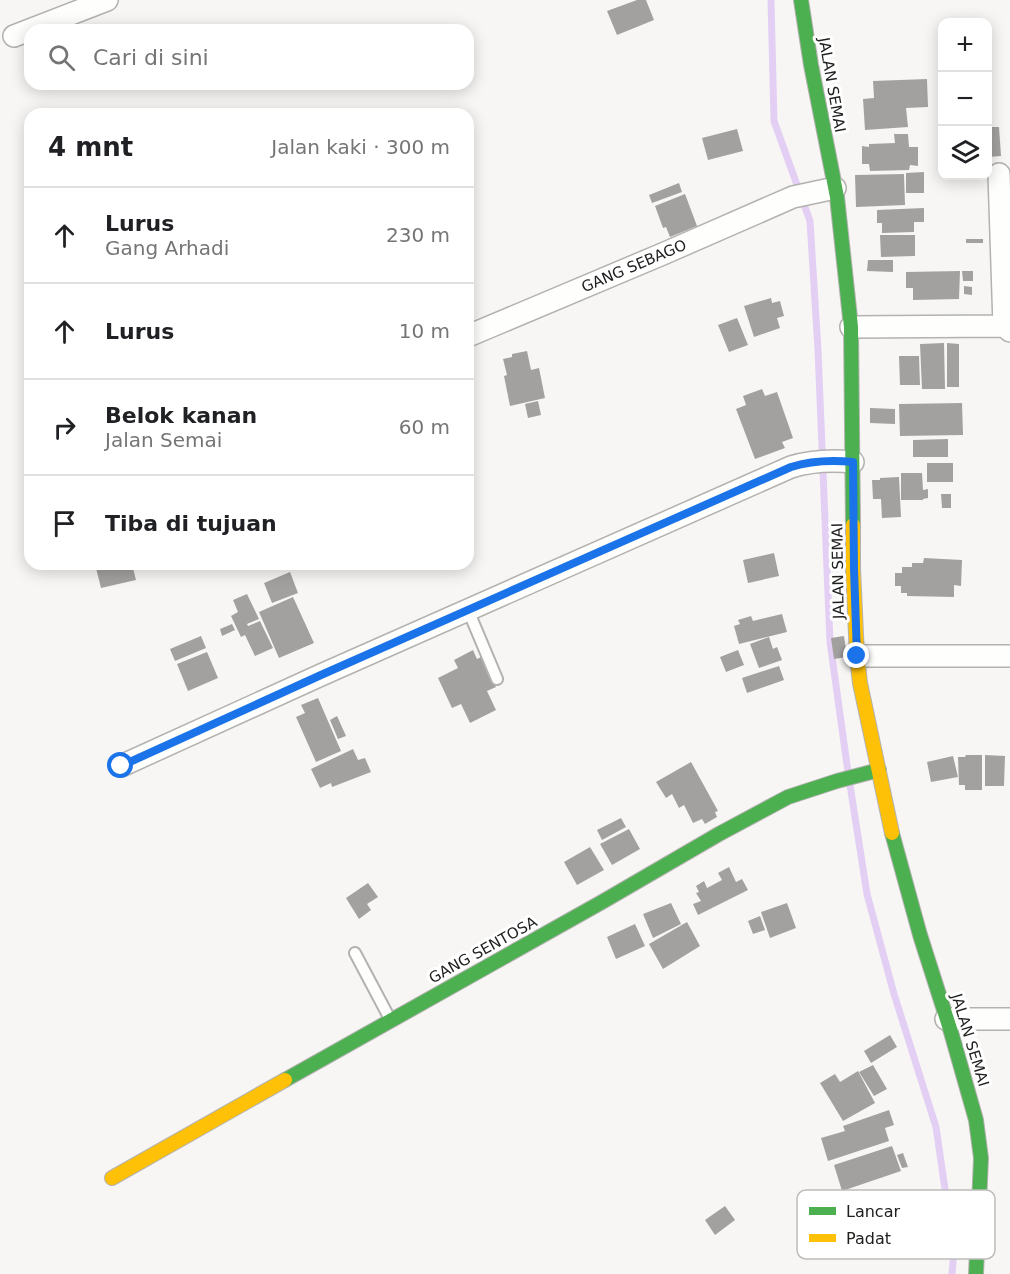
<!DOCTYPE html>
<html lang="id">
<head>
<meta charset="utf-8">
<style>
  :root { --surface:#fff; --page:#f6f6f6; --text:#202124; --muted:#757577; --line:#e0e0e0 }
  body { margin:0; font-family:"DejaVu Sans",sans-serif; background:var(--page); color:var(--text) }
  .controls { position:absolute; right:18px; top:18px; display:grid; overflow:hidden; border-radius:12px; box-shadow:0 3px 15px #0003 }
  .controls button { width:54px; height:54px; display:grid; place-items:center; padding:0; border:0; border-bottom:2px solid var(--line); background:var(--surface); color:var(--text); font:30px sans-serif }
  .stop { position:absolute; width:18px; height:18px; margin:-14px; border:4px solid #1a73e8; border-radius:50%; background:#fff }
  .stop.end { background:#1a73e8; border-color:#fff; box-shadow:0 2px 6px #0008 }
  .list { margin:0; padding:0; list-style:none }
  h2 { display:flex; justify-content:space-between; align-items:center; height:78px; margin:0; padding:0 24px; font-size:26px }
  h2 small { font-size:20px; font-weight:400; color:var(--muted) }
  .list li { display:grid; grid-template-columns:39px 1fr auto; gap:18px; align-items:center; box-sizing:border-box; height:96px; padding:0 24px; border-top:2px solid var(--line) }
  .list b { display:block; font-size:22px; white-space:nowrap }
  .list p { margin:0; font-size:20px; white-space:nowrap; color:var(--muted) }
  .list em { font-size:20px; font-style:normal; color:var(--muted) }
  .icon { flex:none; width:33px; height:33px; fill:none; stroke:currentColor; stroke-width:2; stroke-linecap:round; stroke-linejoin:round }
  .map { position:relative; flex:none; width:1010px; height:1274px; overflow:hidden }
  .search { position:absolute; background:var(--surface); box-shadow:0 3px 15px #0003; left:24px; top:24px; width:450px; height:66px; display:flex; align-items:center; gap:15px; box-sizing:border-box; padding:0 21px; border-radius:18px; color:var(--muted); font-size:22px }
  .panel { position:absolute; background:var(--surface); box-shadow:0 3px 15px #0003; left:24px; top:108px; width:450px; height:462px; border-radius:18px }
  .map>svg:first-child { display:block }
</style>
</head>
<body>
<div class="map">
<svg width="1010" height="1274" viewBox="0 0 1010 1274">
  <rect width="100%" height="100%" fill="#f8f6f4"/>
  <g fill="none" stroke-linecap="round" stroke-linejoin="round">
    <path stroke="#e4cff4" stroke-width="7" d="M771 0 774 121 810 221 818 350 830 642 848 772
      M850 785 867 894 894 994 936 1127 954 1251 952 1274"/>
  </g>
  <path fill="#a3a1a0" d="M637 0H646L654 20 617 35 607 11Z
    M988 66H990V89L988 88Z
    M927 79 928 107 906 108 908 127 865 130 863 99 874 98 873 81Z
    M988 127H999L1001 156 988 157Z
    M737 129 743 151 708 160 702 138Z
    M894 134H908L909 147H918V166L910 165 909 170 870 171 869 164H862V146L869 147V144L895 143Z
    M924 172V193H906V173Z
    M904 174 905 205 856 207 855 175Z
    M945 176H968V177L945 179Z
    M679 183 682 192 652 203 649 195Z
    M685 194 697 226 670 237 666 227 663 228 655 206Z
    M924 208V222H914V232L882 233V223H877V210Z
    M880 235H915V256L881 257Z
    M966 239H983V243H966Z
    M868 260H893V272L867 271Z
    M960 271 959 299 913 300V288H906V272Z
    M962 271H973V281H963Z
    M964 286 972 287V295L964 294Z
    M771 298 772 303 780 301 784 316 777 318 780 328 754 337 744 306Z
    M737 318 748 345 729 352 718 325Z
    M944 343 945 389H922L920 344Z
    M947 343 959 344V387H947Z
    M527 351 531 370 539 368 545 398 510 406 504 376 507 375 503 359 512 357V354Z
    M899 356H919L920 385H900Z
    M762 389 765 396 777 392 793 438 782 442 785 448 755 459 736 409 746 405 743 396Z
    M538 401 541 415 528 418 525 404Z
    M962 403 963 435 900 436 899 404Z
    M870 408 895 409V424L870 423Z
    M948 439V457H913V440Z
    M927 463H953V482H927Z
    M901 473H922L923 490 928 489V498L923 499V500H901Z
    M899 477 901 517 882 518 881 499H873L872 480H880V478Z
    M941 494H951V508H942Z
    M774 553 779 576 748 583 743 560Z
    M924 558 962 560 961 586 954 585V597L907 596V593H901V586H895V573H902V567H912V563H923Z
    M95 564H132L136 580 101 588Z
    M290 572 298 593 272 603 264 583Z
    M247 594 259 619 247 624 248 626 260 621 273 648 255 656 245 635 241 637 231 616 238 612 233 600Z
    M293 597 314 643 279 658 259 612Z
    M782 614 787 632 739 644 734 626 740 624 738 620 751 616 753 621Z
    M232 624 235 630 222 636 220 629Z
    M201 636 206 648 175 661 170 649Z
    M844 636 847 657 834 659 831 638Z
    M769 637 773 649 777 647 782 660 759 668 750 644Z
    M473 650 477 659 481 657 496 687 487 691 496 710 470 723 461 704 452 708 438 678 458 668 454 660Z
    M738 650 744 665 726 672 720 657Z
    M207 652 218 678 188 691 177 664Z
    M779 666 784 680 747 693 742 678Z
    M318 698 341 751 316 762 296 717 305 713 301 705Z
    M337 716 346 736 338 739 330 720Z
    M353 749 358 760 365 758 371 772 332 787 331 783 320 788 311 769Z
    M966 755H982V790H965V785H959L958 757H965Z
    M985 755 1005 756 1004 786H985Z
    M953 756 958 777 931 782 927 762Z
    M691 762 718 811 715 812 717 817 705 824 702 819 693 823 684 805 679 808 672 794 666 798 656 782Z
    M621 818 626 827 602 840 597 830Z
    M629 829 640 849 612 865 600 844Z
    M590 847 604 870 577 885 564 862Z
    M729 867 736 882 742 879 748 890 698 915 693 904 701 901 696 893 699 892 696 886 704 881 707 888 722 880 718 873Z
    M368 883 378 897 367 904 371 910 359 919 346 898Z
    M671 903 681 924 653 938 643 914Z
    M787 903 796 928 770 938 761 912Z
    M760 916 765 930 753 934 748 921Z
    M687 922 700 946 663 969 649 944Z
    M635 924 645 946 616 959 607 937Z
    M890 1035 897 1047 871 1063 864 1051Z
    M873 1065 887 1089 874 1096 859 1072Z
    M858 1071 875 1103 843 1121 820 1083 835 1074 840 1082Z
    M889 1110 894 1125 885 1128 889 1141 828 1161 821 1138 845 1131 843 1126Z
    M892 1146 901 1171 842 1191 834 1165Z
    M903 1153 908 1167 902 1168 897 1155Z
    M725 1206 735 1220 715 1235 705 1220Z"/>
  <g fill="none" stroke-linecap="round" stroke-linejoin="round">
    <defs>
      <path id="lane" d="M468 610 497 679
        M355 953 390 1019
        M902 1204 914 1221 924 1227 975 1230"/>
      <path id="street" d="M14 36 107 0
        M999 174 1004 326
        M851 327 1004 326 1010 331
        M468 336 665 253 793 197 835 188
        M857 656H1010
        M121 766 321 675 791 467C810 461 833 460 853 462
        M946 1019H1010"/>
      <path id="fast" d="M801 0 811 65 837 197 851 327 853 525
        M892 833 920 935 951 1032 976 1120 981 1158 976 1274
        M285 1080 602 902 719 834 788 797 837 781 879 770"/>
      <path id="slow" d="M853 525V569L857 656 860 683 892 833
        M112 1178 285 1080"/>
    </defs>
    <use href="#lane" stroke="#b3b2b0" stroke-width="14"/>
    <use href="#street" stroke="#b3b2b0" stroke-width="24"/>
    <use href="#fast" stroke="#b3b2b0" stroke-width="16"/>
    <use href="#slow" stroke="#b3b2b0" stroke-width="16"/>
    <use href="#lane" stroke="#fefefd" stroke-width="10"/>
    <use href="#street" stroke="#fefefd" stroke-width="21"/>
    <use href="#fast" stroke="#4caf50" stroke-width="14"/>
    <use href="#slow" stroke="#ffc107" stroke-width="14"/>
  </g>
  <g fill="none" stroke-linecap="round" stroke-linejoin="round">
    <path stroke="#1a73e8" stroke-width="8" d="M121 766 321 675 791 467C810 461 833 460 853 462L854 569 857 656"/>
  </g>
  <g text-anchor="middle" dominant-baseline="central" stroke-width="6" stroke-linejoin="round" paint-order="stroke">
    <g font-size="15" fill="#21201f" stroke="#fff">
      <text transform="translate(832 85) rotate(80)">JALAN SEMAI</text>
      <text transform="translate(634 266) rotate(-23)">GANG SEBAGO</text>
      <text transform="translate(838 571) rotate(-91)">JALAN SEMAI</text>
      <text transform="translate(483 950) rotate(-29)">GANG SENTOSA</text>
      <text transform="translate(970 1040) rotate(73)">JALAN SEMAI</text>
    </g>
  </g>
  <rect x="797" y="1190" width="198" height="69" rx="9" fill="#fff" stroke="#bcbcbc" stroke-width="1.5"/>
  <rect x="809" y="1207" width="27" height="8" fill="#4caf50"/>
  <rect x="809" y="1234" width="27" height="8" fill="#ffc107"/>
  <g font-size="16" fill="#21201f">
    <text x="846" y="1217">Lancar</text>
    <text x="846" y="1244">Padat</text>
  </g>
</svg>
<div class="controls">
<button>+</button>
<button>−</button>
<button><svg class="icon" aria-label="layers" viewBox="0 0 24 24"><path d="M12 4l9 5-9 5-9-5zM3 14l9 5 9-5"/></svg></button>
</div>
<div class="stop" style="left:121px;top:766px"></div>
<div class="stop end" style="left:857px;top:656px"></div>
<div class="search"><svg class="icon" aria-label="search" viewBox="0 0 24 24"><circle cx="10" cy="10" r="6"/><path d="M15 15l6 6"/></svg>Cari di sini</div>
<section class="panel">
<h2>4 mnt<small>Jalan kaki · 300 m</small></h2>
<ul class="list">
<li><svg class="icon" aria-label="ahead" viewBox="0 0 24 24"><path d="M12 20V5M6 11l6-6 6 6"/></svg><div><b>Lurus</b><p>Gang Arhadi</p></div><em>230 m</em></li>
<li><svg class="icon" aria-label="ahead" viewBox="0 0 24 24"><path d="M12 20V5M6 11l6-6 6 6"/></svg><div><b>Lurus</b></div><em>10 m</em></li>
<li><svg class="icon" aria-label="right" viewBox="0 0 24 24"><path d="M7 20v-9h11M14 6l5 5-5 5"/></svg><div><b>Belok kanan</b><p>Jalan Semai</p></div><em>60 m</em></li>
<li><svg class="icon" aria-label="arrive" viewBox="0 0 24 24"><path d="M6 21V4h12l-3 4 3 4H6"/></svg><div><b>Tiba di tujuan</b></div></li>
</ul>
</section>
</div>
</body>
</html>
